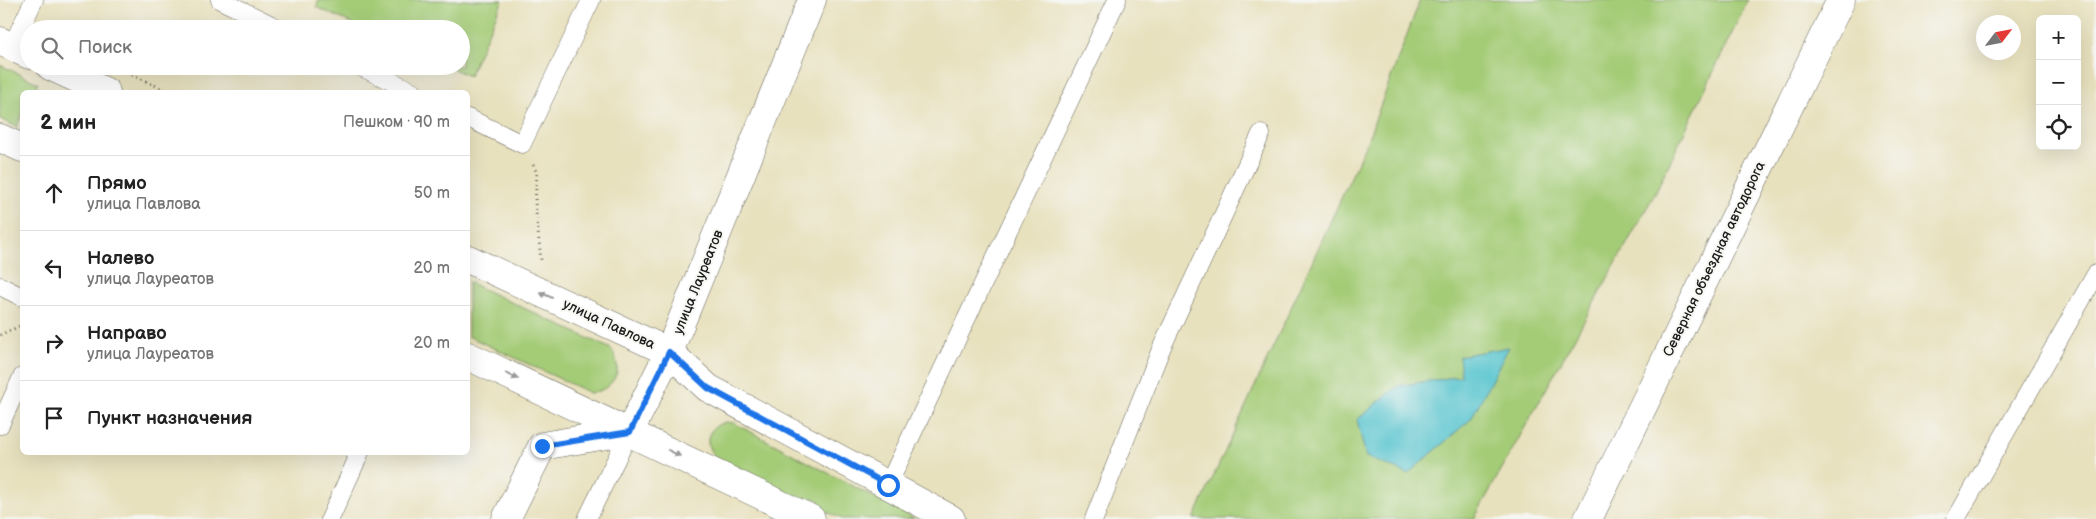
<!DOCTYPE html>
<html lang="ru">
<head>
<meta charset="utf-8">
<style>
  :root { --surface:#fff; --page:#f2f2f2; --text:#222; --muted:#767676; --line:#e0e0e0 }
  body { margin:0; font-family:"Balsamiq Sans",sans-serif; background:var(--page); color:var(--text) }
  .controls { position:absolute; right:15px; top:15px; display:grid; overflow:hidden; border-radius:8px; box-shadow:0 5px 20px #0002 }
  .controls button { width:45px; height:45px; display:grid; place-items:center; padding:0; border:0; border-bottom:1px solid var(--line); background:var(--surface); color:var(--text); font:25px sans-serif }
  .compass { position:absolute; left:1976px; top:15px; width:45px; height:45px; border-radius:50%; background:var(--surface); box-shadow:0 5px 20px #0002; rotate:58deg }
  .stop { position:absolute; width:15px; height:15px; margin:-11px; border:4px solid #1a73e8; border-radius:50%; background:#fff }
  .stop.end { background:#1a73e8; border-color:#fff; box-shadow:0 1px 5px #0008 }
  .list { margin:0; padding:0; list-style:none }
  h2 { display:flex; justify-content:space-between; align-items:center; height:65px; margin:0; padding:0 20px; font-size:21px }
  h2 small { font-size:16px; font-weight:400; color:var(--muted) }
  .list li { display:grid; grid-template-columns:32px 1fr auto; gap:15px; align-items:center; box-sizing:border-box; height:75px; padding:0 20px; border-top:1px solid var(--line) }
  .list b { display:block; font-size:19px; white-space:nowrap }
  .list p { margin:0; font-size:16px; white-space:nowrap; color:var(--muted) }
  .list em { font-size:16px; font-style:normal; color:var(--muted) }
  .icon { flex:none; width:28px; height:28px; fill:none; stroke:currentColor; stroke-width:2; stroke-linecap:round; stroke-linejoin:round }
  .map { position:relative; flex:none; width:2096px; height:519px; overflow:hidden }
  .search { position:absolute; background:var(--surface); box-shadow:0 5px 20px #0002; left:20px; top:20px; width:450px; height:55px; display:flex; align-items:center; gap:12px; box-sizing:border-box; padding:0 18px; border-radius:28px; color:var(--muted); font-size:19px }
  .panel { position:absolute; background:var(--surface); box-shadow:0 5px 20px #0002; left:20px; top:90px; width:450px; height:365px; border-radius:8px }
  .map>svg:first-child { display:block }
</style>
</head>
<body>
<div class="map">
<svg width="2096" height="519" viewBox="0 0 2096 519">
  <rect width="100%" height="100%" fill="#f6f6f2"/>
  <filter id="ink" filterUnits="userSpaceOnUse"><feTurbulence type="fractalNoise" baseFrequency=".02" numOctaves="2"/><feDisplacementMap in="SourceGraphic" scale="10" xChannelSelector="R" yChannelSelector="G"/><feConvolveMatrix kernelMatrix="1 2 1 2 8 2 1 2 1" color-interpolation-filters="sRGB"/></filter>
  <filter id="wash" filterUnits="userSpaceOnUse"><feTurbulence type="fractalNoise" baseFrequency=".0096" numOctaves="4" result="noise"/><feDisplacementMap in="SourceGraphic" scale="20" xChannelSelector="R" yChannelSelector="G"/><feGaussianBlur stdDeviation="1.12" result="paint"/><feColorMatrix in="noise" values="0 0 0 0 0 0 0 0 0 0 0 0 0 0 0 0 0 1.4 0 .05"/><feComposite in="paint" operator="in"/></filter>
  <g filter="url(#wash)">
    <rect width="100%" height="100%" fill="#e8e1be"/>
    <path fill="#a4cc77" stroke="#60744a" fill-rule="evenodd" d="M319 0H503L469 76 447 66H461V29H364L316 7Z
      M1420 0H1748L1655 193 1474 519H1194L1366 144ZM1462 376 1357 420 1398 386Z
      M0 65 38 83 33 92H22V115L17 127 0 119Z
      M468 282 611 349C625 369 614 390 590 393L468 336Z
      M726 422 734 423 915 519H842L717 459C702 445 706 427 726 422Z"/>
    <path fill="#57c4cf" stroke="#3a7076" d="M1509 347 1471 419 1408 474 1366 457 1357 420 1398 386 1461 376 1459 356Z"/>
  </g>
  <g filter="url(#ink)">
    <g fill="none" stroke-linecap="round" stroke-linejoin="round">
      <defs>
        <path id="lane" d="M220 0 280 29
          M12 46 34 0
          M359 66 414 92
          M468 118 522 144 591 0
          M0 286 22 297
          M0 425 22 377
          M888 485 1117 0
          M330 519 359 455 354 452
          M587 519 630 431
          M1094 519 1161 349 1261 134
          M1956 519 2096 274"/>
        <path id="secondary" d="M0 41 29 55
          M50 66 106 92
          M0 138 22 148
          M468 259 669 352 708 388 951 519
          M468 356 811 519
          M630 431 669 352 812 0
          M506 519 542 446 630 431
          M1588 519 1841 0"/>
      </defs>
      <use href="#lane" stroke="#636155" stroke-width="19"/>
      <use href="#secondary" stroke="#636155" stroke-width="29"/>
      <path stroke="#636155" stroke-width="3" stroke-dasharray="1 4" stroke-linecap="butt" d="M132 75 170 92
        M533 165 537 173 535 202 541 260
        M0 335 22 325"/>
      <use href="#lane" stroke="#fff" stroke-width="18"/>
      <use href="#secondary" stroke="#fff" stroke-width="28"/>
    </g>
    <defs><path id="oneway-solid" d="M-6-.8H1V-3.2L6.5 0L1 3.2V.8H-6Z" transform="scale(1.25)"/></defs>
    <g fill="#999">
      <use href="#oneway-solid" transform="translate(546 295) rotate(-155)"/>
      <use href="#oneway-solid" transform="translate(512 376) rotate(25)"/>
      <use href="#oneway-solid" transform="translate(674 453) rotate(26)"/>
    </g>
  </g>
  <g fill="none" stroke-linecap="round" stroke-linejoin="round" filter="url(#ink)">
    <path stroke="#1a73e8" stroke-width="6" d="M542 446 630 432 669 352 708 388 888 485"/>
  </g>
  <g text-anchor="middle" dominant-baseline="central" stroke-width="4" stroke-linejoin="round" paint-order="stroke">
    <g font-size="14" fill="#1c1c1c" stroke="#f6f6f2">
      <text transform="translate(1714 259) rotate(-64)">Северная объездная автодорога</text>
      <text transform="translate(698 282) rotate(-68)">улица Лауреатов</text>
      <text transform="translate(609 324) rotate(25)">улица Павлова</text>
    </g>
  </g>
</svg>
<div class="controls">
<button>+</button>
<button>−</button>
<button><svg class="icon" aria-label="locate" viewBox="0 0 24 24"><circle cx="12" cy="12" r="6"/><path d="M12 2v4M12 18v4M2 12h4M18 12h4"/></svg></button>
</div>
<svg class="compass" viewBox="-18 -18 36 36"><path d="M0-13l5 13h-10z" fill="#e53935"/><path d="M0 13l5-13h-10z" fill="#767676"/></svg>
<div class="stop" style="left:888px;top:485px"></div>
<div class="stop end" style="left:542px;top:446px"></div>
<div class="search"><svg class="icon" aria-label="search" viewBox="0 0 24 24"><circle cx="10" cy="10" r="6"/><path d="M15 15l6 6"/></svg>Поиск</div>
<section class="panel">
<h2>2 мин<small>Пешком · 90 m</small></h2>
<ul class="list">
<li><svg class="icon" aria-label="ahead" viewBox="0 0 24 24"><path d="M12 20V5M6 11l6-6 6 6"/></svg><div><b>Прямо</b><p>улица Павлова</p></div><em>50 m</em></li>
<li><svg class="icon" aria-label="left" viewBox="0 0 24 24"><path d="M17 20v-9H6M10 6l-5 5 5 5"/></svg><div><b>Налево</b><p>улица Лауреатов</p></div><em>20 m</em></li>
<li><svg class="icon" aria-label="right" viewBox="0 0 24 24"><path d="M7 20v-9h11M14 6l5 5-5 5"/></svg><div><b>Направо</b><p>улица Лауреатов</p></div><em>20 m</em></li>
<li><svg class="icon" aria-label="arrive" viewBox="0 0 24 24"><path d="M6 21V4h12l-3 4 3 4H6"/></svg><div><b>Пункт назначения</b></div></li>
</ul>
</section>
</div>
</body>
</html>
